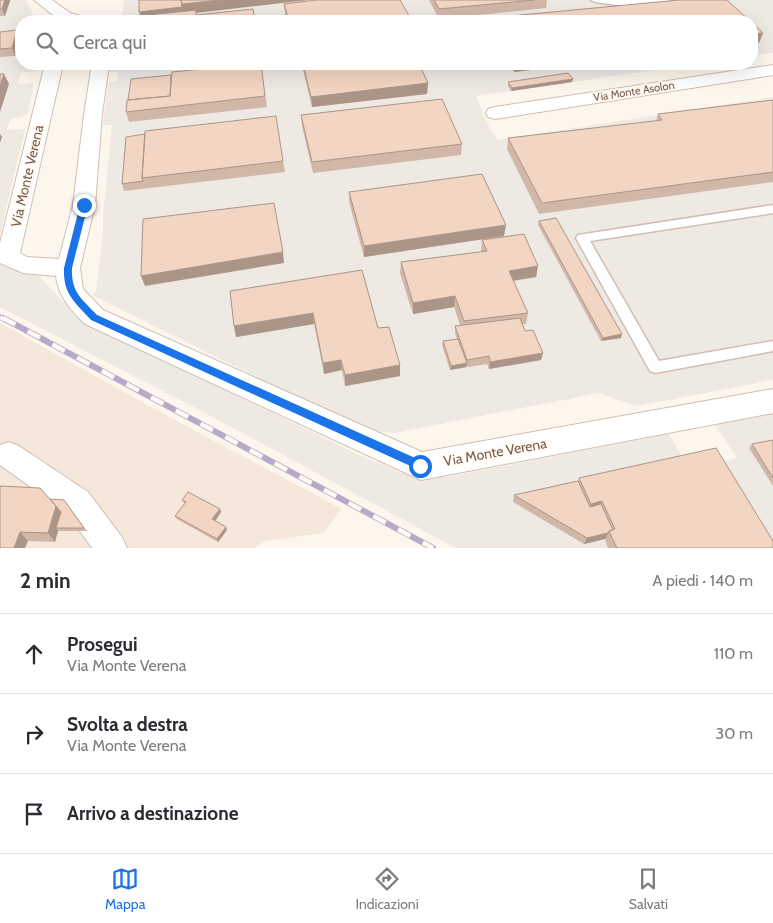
<!DOCTYPE html>
<html lang="it">
<head>
<meta charset="utf-8">
<style>
  :root { --surface:#fff; --page:#f7f7f7; --text:#2b2b33; --muted:#7c7c81; --line:#e1e1e2; --accent:#1a73e8 }
  body { margin:0; font-family:Cabin,sans-serif; background:var(--page); color:var(--text) }
  .stop { position:absolute; width:15px; height:15px; margin:-11px; border:4px solid #1a73e8; border-radius:50%; background:#fff }
  .stop.end { background:#1a73e8; border-color:#fff; box-shadow:0 1px 5px #0008 }
  .list { margin:0; padding:0; list-style:none }
  h2 { display:flex; justify-content:space-between; align-items:center; height:65px; margin:0; padding:0 20px; font-size:21px }
  h2 small { font-size:16px; font-weight:400; color:var(--muted) }
  .list li { display:grid; grid-template-columns:32px 1fr auto; gap:15px; align-items:center; box-sizing:border-box; height:80px; padding:0 20px; border-top:1px solid var(--line) }
  .list b { display:block; font-size:19px; white-space:nowrap }
  .list p { margin:0; font-size:16px; white-space:nowrap; color:var(--muted) }
  .list em { font-size:16px; font-style:normal; color:var(--muted) }
  .icon { flex:none; width:28px; height:28px; fill:none; stroke:currentColor; stroke-width:2; stroke-linecap:round; stroke-linejoin:round }
  .map { position:relative; flex:none; width:773px; height:548px; overflow:hidden }
  .search { position:absolute; background:var(--surface); box-shadow:0 5px 20px #0002; left:15px; right:15px; top:15px; height:55px; display:flex; align-items:center; gap:12px; box-sizing:border-box; padding:0 18px; border-radius:20px; color:var(--muted); font-size:19px }
  .sheet { height:305px; background:var(--surface) }
  nav { display:flex; justify-content:space-around; align-items:center; box-sizing:border-box; height:70px; border-top:1px solid var(--line); background:var(--surface); font-size:14px; color:var(--muted) }
  nav a { display:grid; justify-items:center; gap:2px }
  nav .on { color:var(--accent) }
  .map>svg:first-child { display:block }
</style>
</head>
<body>
<div class="map">
<svg width="773" height="548" viewBox="0 0 773 548">
  <rect width="100%" height="100%" fill="#fdf6ec"/>
  <path fill="#f5e8da" d="M0 323 160 412 342 509 323 533 266 541 253 548H0Z"/>
  <path fill="#efe9e4" d="M0 0H26L36 21H21V64H40L38 71 21 73 17 84 34 83 28 113 22 117 10 119 7 130 25 129 0 234Z
    M124 0H773V53L752 56V21H122Z
    M110 64H698L476 96 489 127 498 140 773 97V380L636 406 599 393 394 433 371 431 353 425 92 295 96 292 103 232V217L112 125H103L108 83 117 81 118 72H109Z
    M0 254 30 266 61 300 102 329 359 455 402 473 417 476 447 477 669 434 684 460 715 463 737 458 714 423 773 411V548H456L207 414 0 307Z"/>
  <g fill="none" stroke-linecap="round" stroke-linejoin="round">
    <defs>
      <path id="service" d="M591 0H671L667 2 624 6 595 2Z
        M773 205V213L590 241 659 361 773 341V351L655 373 650 371 576 238 578 235Z"/>
      <path id="minor" d="M34 0H52L70 13 88 18 90 21 58 19Z
        M45 64H63L20 253 27 257 59 259 73 205 84 114 92 64H109L102 114 95 205 80 268 83 289 103 310 422 452 773 389V413L421 480 85 324C71 310 58 296 56 276L23 273 0 263V243Z
        M773 65V75L495 119 488 117 486 113 488 109 495 107Z
        M9 442 19 446 88 492 122 537 127 548H92L66 512 0 465V445Z"/>
    </defs>
    <use href="#service" stroke="#d1beb0" stroke-width="3"/>
    <use href="#minor" stroke="#d1beb0" stroke-width="2"/>
    <use href="#service" fill="#fff" fill-rule="evenodd"/>
    <use href="#minor" fill="#fff" fill-rule="evenodd"/>
    <defs>
      <path id="rail-far1" d="M0 317 5 320"/>
      <path id="rail" d="M3 318 433 548"/>
    </defs>
    <use href="#rail-far1" stroke="#b9a8c9" stroke-width="5.5"/>
    <use href="#rail" stroke="#b9a8c9" stroke-width="6"/>
    <use href="#rail-far1" stroke="#fffaf3" stroke-width="4" stroke-dasharray="11" stroke-linecap="butt"/>
    <use href="#rail" stroke="#fffaf3" stroke-width="4.5" stroke-dasharray="14" stroke-linecap="butt"/>
  </g>
  <path fill="#d1b7a8" d="M0 0H10V1L5 16H0Z
    M429 0H547L546 8 439 19Z
    M284 4 412 21H287L285 14Z
    M0 32 20 37 15 56 0 57Z
    M133 64H167L134 67Z
    M261 64 267 107 129 122 126 112Z
    M302 64H419L428 83 427 94 312 107 303 70Z
    M509 64H582L514 72Z
    M508 82H572L511 91 508 86Z
    M773 100V182L539 214 507 149 508 138 656 121 658 114Z
    M301 115 462 144 461 155 313 173 302 126Z
    M126 137 283 161 285 172 124 191 122 184Z
    M349 192 504 236 364 257 349 202Z
    M539 221 621 338 601 341 538 225Z
    M482 240 538 266 536 277 513 280 528 313 526 324H523L525 331 543 353 541 360 489 369 487 364 450 370 442 345 443 341 457 339 455 333V326L460 325 454 307 413 314 400 273 401 262 481 252Z
    M230 291 378 328 400 376 345 386 342 370 324 374 314 324 236 337 234 326Z
    M773 440V486L749 448 752 444Z
    M579 478 773 548H608L605 539 584 544 513 502 514 495 578 481Z
    M50 499 64 500 87 531H58L55 542 28 541 0 548Z
    M182 500 220 509 221 512 215 521 227 530 218 542 177 519 175 516 185 504Z"/>
  <path fill="#aa9588" d="M5 0H10V1L5 16 2 9Z
    M221 0H309L196 13 198 21 141 19 139 12 182 4Z
    M17 30 20 37 15 56 12 48Z
    M763 33 759 43 752 44V34Z
    M515 64H582L514 72Z
    M4 74 9 84 0 112V86Z
    M573 79 572 82 511 91 512 88Z
    M428 83 427 94 312 107 311 97Z
    M0 134 2 137 0 143Z
    M506 225 504 236 364 257V246Z
    M283 252 284 263 145 286 141 276Z
    M538 266 536 277 507 282 509 271Z
    M455 296 454 307 413 314V303Z
    M313 313 314 324 236 337 234 326Z
    M622 334 621 338 601 341 603 338Z
    M543 353 541 360 489 369 490 362Z
    M341 360 342 370 324 374 323 363Z
    M467 363 466 367 450 370 451 366Z
    M400 365V376L345 386V375Z
    M602 501 598 510 587 514 591 504Z
    M56 506 63 515 56 528 58 531 55 542 48 533Z
    M220 509 221 512 214 523 212 519Z
    M226 527 227 530 218 542 217 539Z
    M20 532 28 541 25 548H14Z
    M608 533 605 539 584 544 587 538Z"/>
  <path fill="#f3d5c3" stroke="#aa9588" d="M0 0H5L2 9H0Z
    M139 0H181L182 7 139 12Z
    M181 0H221L182 4Z
    M316 0H400L412 21H289L284 4Z
    M434 0H534L439 9Z
    M679 0H727L750 21H491L489 18Z
    M253 9 255 21H138V16L196 10V15Z
    M752 23 763 33 752 34Z
    M17 30 12 48 0 49V32Z
    M251 64H261L265 96 126 112 127 100 170 96 172 72Z
    M303 64H419L428 83 311 97Z
    M568 73 573 79 512 88 508 82Z
    M0 74H4L0 86Z
    M171 75 170 96 128 100 131 79Z
    M442 99 462 144 312 162 301 115Z
    M773 100V172L542 203 508 138 662 120 658 114Z
    M276 116 283 161 142 178 145 131Z
    M145 134 142 178 143 181 122 184 126 137Z
    M482 174 506 225 364 246 349 192Z
    M274 203 283 252 141 276 143 219Z
    M556 218 622 334 603 338 539 221Z
    M524 234 538 266 509 271 528 313 464 321 455 296 413 303 401 262 487 251 482 240Z
    M362 270 378 328 389 327 400 365 345 375 341 360 323 363 313 313 234 326 230 291Z
    M520 318 525 331 533 330 543 353 490 362 489 356 467 360 455 326Z
    M458 339 467 363 451 366 443 341Z
    M773 440V478L752 444Z
    M716 448 773 541V548H617L609 531 615 529 602 501 591 504 579 478Z
    M578 481 590 507 601 504 613 530 609 531 608 533 587 538 514 495Z
    M0 486 40 488 56 506 48 533 20 532 14 548H0Z
    M188 492 220 509 212 519 226 527 217 539 175 516 186 502 182 500Z
    M50 499 64 500 84 528H56L61 512Z"/>
  <path fill="#1a73e8" d="M84 202 88 205 72 268C71 292 81 298 97 315L424 462V469H417L91 320C74 301 63 294 64 268L80 205Z"/>
  <g text-anchor="middle" dominant-baseline="central" stroke-width="4" stroke-linejoin="round" paint-order="stroke">
    <g font-size="11" fill="#7a5c4d" stroke="#fffaf3">
      <text transform="translate(634 91) rotate(-9)">Via Monte Asolon</text>
    </g>
    <g font-size="14" fill="#7a5c4d" stroke="#fffaf3">
      <text transform="translate(27 176) rotate(-77)">Via Monte Verena</text>
      <text transform="translate(495 452) rotate(-10)">Via Monte Verena</text>
    </g>
  </g>
</svg>
<div class="stop" style="left:420px;top:466px"></div>
<div class="stop end" style="left:84px;top:205px"></div>
<div class="search"><svg class="icon" aria-label="search" viewBox="0 0 24 24"><circle cx="10" cy="10" r="6"/><path d="M15 15l6 6"/></svg>Cerca qui</div>
</div>
<section class="sheet">
<h2>2 min<small>A piedi · 140 m</small></h2>
<ul class="list">
<li><svg class="icon" aria-label="ahead" viewBox="0 0 24 24"><path d="M12 20V5M6 11l6-6 6 6"/></svg><div><b>Prosegui</b><p>Via Monte Verena</p></div><em>110 m</em></li>
<li><svg class="icon" aria-label="right" viewBox="0 0 24 24"><path d="M7 20v-9h11M14 6l5 5-5 5"/></svg><div><b>Svolta a destra</b><p>Via Monte Verena</p></div><em>30 m</em></li>
<li><svg class="icon" aria-label="arrive" viewBox="0 0 24 24"><path d="M6 21V4h12l-3 4 3 4H6"/></svg><div><b>Arrivo a destinazione</b></div></li>
</ul>
</section>
<nav>
<a class="on"><svg class="icon" aria-label="map" viewBox="0 0 24 24"><path d="M3 6l6-2 6 2 6-2v14l-6 2-6-2-6 2zM9 4v14M15 6v14"/></svg>Mappa</a>
<a><svg class="icon" aria-label="directions" viewBox="0 0 24 24"><path d="M12 3l9 9-9 9-9-9zM9 14v-3h6M13 9l2 2-2 2"/></svg>Indicazioni</a>
<a><svg class="icon" aria-label="saved" viewBox="0 0 24 24"><path d="M7 4h10v16l-5-4-5 4z"/></svg>Salvati</a>
</nav>
</body>
</html>
